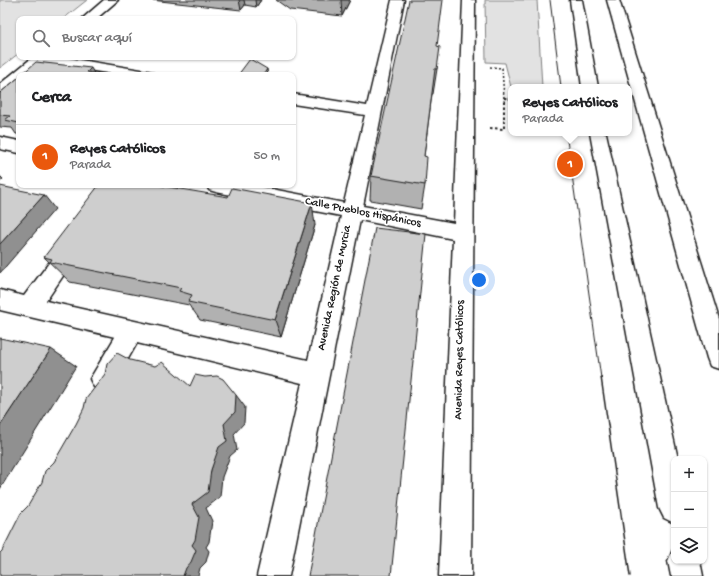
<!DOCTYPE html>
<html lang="es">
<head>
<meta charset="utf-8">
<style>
  :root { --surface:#fff; --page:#f2f2f2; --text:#202124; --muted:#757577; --line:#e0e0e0; --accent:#ea580c }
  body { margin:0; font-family:"Gochi Hand",sans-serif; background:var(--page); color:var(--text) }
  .controls { position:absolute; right:12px; bottom:12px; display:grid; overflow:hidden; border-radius:8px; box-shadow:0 1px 3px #0004 }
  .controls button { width:36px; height:36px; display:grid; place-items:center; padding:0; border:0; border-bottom:1px solid var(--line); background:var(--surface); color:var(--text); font:20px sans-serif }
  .you { position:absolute; left:479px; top:280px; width:14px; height:14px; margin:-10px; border:3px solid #fff; border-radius:50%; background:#1a73e8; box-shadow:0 0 0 6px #1a73e833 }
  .badge { display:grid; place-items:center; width:26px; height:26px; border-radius:50%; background:var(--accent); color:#fff; font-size:13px; font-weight:700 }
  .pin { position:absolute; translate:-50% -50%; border:2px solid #fff; box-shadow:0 1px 4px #0006 }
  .popup { position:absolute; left:508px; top:84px; width:124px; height:52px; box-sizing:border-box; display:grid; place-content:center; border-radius:8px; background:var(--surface); filter:drop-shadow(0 1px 3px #0005); font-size:13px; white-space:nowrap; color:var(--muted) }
  .popup b { font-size:15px; color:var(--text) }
  .popup::after { content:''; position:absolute; left:50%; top:100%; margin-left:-8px; border:8px solid transparent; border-top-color:var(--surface) }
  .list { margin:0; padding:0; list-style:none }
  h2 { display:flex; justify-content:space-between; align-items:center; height:52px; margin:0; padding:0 16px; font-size:17px }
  h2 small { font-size:13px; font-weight:400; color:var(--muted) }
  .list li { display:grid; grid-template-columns:26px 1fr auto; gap:12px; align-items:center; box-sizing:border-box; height:64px; padding:0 16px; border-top:1px solid var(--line) }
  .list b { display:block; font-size:15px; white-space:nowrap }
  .list p { margin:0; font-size:13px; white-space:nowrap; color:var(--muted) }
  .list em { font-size:13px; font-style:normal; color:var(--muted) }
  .icon { flex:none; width:22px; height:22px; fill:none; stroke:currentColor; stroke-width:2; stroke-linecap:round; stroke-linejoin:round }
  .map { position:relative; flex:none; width:719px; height:576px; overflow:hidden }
  .search { position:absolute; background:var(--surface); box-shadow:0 1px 3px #0004; left:16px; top:16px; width:280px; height:44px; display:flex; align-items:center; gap:10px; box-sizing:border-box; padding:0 14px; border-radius:8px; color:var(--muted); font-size:15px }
  .panel { position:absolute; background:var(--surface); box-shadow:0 1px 3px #0004; left:16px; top:72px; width:280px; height:116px; border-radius:8px }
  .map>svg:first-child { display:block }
</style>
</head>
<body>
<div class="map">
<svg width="719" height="576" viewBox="0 0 719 576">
  <rect width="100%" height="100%" fill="#fff"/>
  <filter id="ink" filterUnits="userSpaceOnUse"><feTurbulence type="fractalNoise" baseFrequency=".025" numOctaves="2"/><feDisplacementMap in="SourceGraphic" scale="8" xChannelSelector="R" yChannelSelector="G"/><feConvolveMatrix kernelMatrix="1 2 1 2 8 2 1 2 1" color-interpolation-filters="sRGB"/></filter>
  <g filter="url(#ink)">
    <path fill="#e2e2e2" stroke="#7f7f7f" d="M0 0H87L63 19H19V53L0 68Z
      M485 0H537L542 87H511L505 63 486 62Z"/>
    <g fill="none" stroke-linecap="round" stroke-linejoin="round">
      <defs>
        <path id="street" d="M104 0H118L96 19H82Z
          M392 0H404L363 206 454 223 463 0H475L471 576H439L453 239 360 220 289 576H257L302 383 137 343 112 387 103 391 94 387 90 379 115 337 0 310V290L24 296 67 239 74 237 81 239 84 245 46 301 308 360 341 216 216 192 209 190 207 185H251L344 203 365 115 293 104V94L367 106Z
          M33 57H62L147 71 152 72 154 75H120L44 63 30 75H19V84L5 95 0 97V84Z
          M0 137 19 141V153L0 149Z"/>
        <path id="primary" d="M570 0H582L598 87H582Z
          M607 0H619L719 319V369L710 366 707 358Z
          M590 133H606L678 459H674V523L664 518 659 508Z
          M673 550 674 561H700L703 576H671L668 561Z"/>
      </defs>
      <use href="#street" stroke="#1c1c1c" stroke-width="3"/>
      <use href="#primary" stroke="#1c1c1c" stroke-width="3"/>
      <path stroke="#1c1c1c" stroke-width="1.5" stroke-dasharray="2 2" stroke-linecap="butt" d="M490 67 502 68 504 98"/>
      <path stroke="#1c1c1c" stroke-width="2" stroke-dasharray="2.5 2.5" stroke-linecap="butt" d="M490 128 504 129V98L511 99"/>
      <use href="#street" fill="#fff" fill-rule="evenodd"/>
      <use href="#primary" fill="#fff" fill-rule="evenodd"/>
      <path stroke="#1c1c1c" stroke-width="1" d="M550 0 561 87
        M566 133 601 378"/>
      <path stroke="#1c1c1c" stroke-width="1.5" d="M601 377 630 576"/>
    </g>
    <path fill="#b1b1b1" stroke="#1c1c1c" d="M151 0H261L256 7 245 5 241 10Z
      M276 0H350L342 16 290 10Z
      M437 46V69L433 94H432L424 156 425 185 421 209 370 200 371 176Z
      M19 77V134H16L12 128 0 127V93Z
      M315 225 281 337 200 320 193 310H192L189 305 70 282 44 257Z"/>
    <path fill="#909090" stroke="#1c1c1c" d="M239 0H244L245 5 241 10Z
      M255 0H261L256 7Z
      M341 0H350L342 16Z
      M91 68 95 75 87 72Z
      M267 69 268 75H263Z
      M0 176 3 179 0 182Z
      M44 195 55 209 0 273V244Z
      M312 203 315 225 281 337 275 320Z
      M51 349 76 366 0 489V426Z
      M236 395 245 407 244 423 234 434 237 450 230 456 222 477 220 497 206 508 212 521 209 542 206 547 209 551 206 562 200 568 198 576H183L192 545V504L211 470 224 424Z"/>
    <path fill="#cecece" stroke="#1c1c1c" d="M409 0H443L437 46 440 47 437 69H435L424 156 427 157 425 185 371 176Z
      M250 59 267 69 263 75H238Z
      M36 62 91 68 87 72 105 75H21Z
      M19 77V123L5 120 10 116 0 115V93Z
      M99 185H157L228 197 232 188 312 203 275 320 188 302 192 295 179 291 181 288 50 262 52 259 44 257Z
      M0 186 44 195 0 244Z
      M375 228 426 234 391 576H308Z
      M0 338 51 349 0 426Z
      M117 353 130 360 155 366 162 362 190 386 195 375 205 377 217 376 223 379 236 395 235 412 224 424 227 441 219 447 211 470 208 492 192 504 199 517 195 540 192 545 196 550 191 562 186 568 183 576H0V553L2 551 21 513 28 506 42 482 45 471 54 462 76 424 84 408 86 399 105 374 107 364Z"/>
  </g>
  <g text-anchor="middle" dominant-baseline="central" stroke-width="3.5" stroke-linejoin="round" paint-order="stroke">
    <g font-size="12" fill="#1c1c1c" stroke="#fff">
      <text transform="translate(363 213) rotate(11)">Calle Pueblos Hispánicos</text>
      <text transform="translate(335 288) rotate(-78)">Avenida Región de Murcia</text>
      <text transform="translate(460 360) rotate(-89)">Avenida Reyes Católicos</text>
    </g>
  </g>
</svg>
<div class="controls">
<button>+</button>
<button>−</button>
<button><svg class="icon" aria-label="layers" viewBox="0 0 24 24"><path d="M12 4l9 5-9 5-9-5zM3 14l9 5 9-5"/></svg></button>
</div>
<div class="you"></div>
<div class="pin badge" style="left:570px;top:164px">1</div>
<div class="popup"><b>Reyes Católicos</b>Parada</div>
<div class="search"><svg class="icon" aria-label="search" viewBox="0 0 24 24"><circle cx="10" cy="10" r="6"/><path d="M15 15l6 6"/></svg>Buscar aquí</div>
<section class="panel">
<h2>Cerca<small></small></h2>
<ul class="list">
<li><span class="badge">1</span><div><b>Reyes Católicos</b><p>Parada</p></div><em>50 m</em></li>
</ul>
</section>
</div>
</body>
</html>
